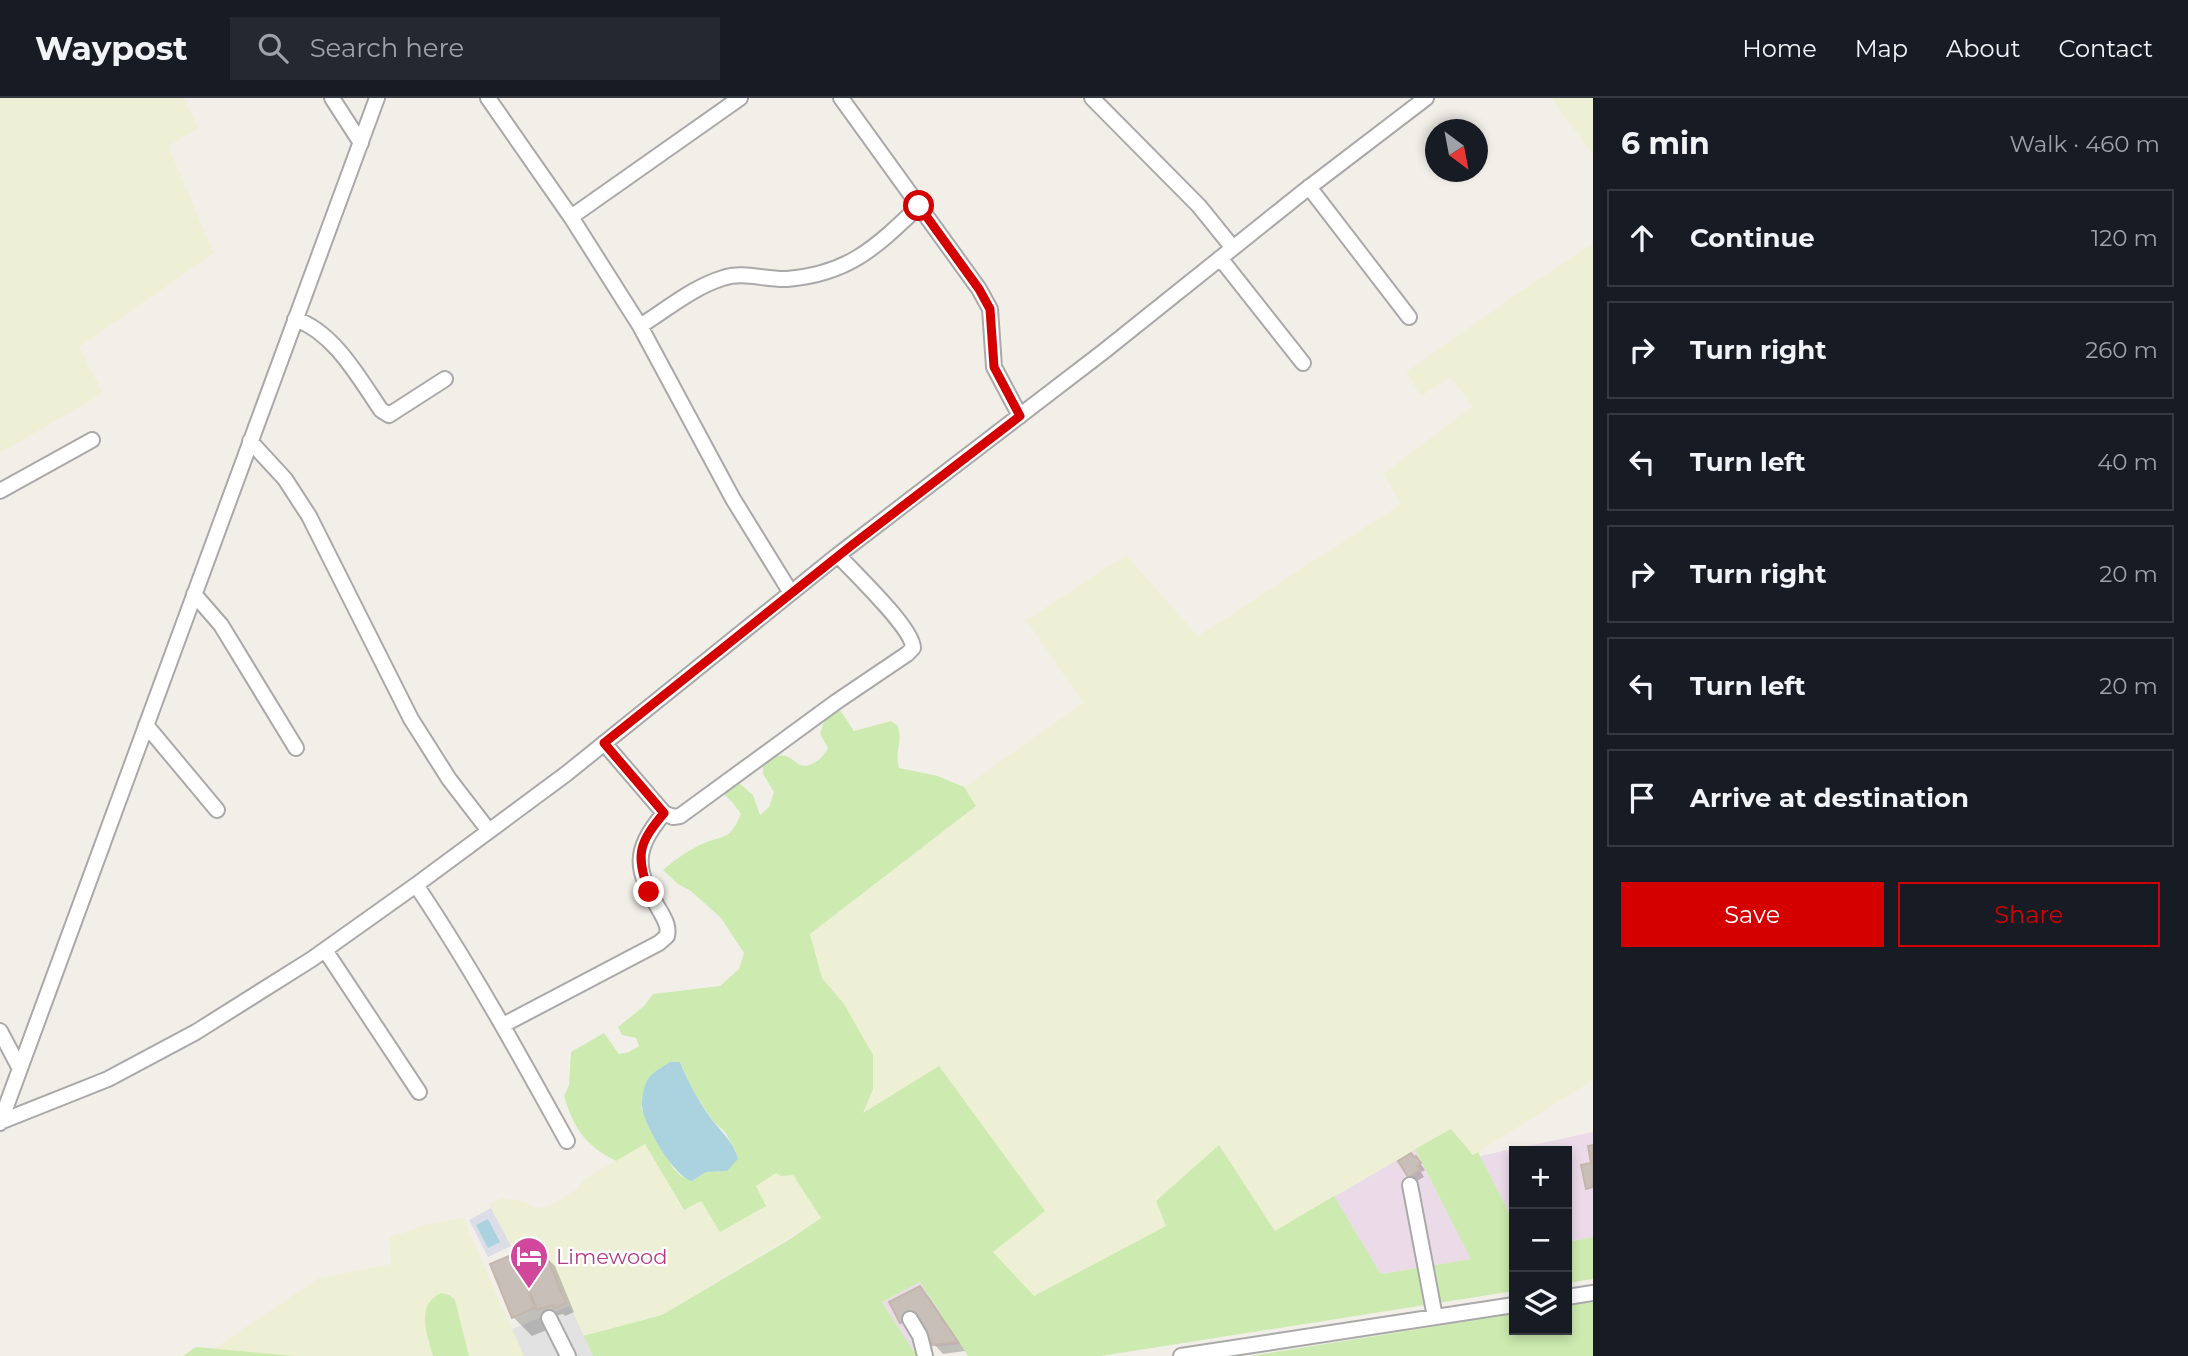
<!DOCTYPE html>
<html lang="en">
<head>
<meta charset="utf-8">
<style>
  :root { --surface:#171b24; --page:#242831; --text:#f1f3f6; --muted:#9ea1a6; --line:#363941; --accent:#d40000 }
  body { margin:0; font-family:Montserrat,sans-serif; background:var(--page); color:var(--text) }
  .controls { position:absolute; right:21px; bottom:21px; display:grid; overflow:hidden; border-radius:0px; box-shadow:0 4px 10px #0003 }
  .controls button { width:63px; height:63px; display:grid; place-items:center; padding:0; border:0; border-bottom:2px solid var(--line); background:var(--surface); color:var(--text); font:35px sans-serif }
  .compass { position:absolute; left:1425px; top:21px; width:63px; height:63px; border-radius:50%; background:var(--surface); box-shadow:0 4px 10px #0003; rotate:148deg }
  .stop { position:absolute; width:21px; height:21px; margin:-16px; border:5px solid #d40000; border-radius:50%; background:#fff }
  .stop.end { background:#d40000; border-color:#fff; box-shadow:0 2px 7px #0008 }
  .list { margin:0; padding:0; list-style:none }
  h2 { display:flex; justify-content:space-between; align-items:center; height:91px; margin:0; padding:0 28px; font-size:30px }
  h2 small { font-size:23px; font-weight:400; color:var(--muted) }
  .list li { display:grid; grid-template-columns:46px 1fr auto; gap:21px; align-items:center; box-sizing:border-box; height:98px; margin:0 14px 14px; padding:0 14px; border:2px solid var(--line); border-radius:0px }
  .list b { display:block; font-size:26px; white-space:nowrap }
  .list em { font-size:23px; font-style:normal; color:var(--muted) }
  .actions { display:flex; gap:14px; padding:21px 28px }
  .actions a { flex:1; padding:16px 0; border:2px solid var(--accent); border-radius:0px; text-align:center; font-size:24px; color:var(--accent) }
  .actions .main { background:var(--accent); color:#fff }
  .icon { flex:none; width:38px; height:38px; fill:none; stroke:currentColor; stroke-width:2; stroke-linecap:round; stroke-linejoin:round }
  .map { position:relative; flex:none; width:1593px; height:1258px; overflow:hidden }
  header { display:flex; align-items:center; gap:42px; box-sizing:border-box; height:98px; padding:0 35px; background:var(--surface); border-bottom:2px solid var(--line) }
  header strong { font-size:33px }
  nav { display:flex; gap:38px; margin-inline-start:auto; font-size:24px }
  .search { width:490px; height:63px; background:var(--page); display:flex; align-items:center; gap:18px; box-sizing:border-box; padding:0 24px; border-radius:0px; color:var(--muted); font-size:26px }
  main { display:flex }
  aside { flex:1; background:var(--surface) }
  .map>svg:first-child { display:block }
</style>
</head>
<body>
<header>
<strong>Waypost</strong>
<div class="search"><svg class="icon" aria-label="search" viewBox="0 0 24 24"><circle cx="10" cy="10" r="6"/><path d="M15 15l6 6"/></svg>Search here</div>
<nav><a>Home</a><a>Map</a><a>About</a><a>Contact</a></nav>
</header>
<main>
<div class="map">
<svg width="1593" height="1258" viewBox="0 0 1593 1258">
  <rect width="100%" height="100%" fill="#f2efe9"/>
  <path fill="#ebdbe8" d="M1593 1034V1139L1567 1144V1053H1514V1124L1480 1058Z
    M1415 1051 1472 1161 1381 1176 1334 1098Z
    M920 1184 960 1246 912 1251 882 1204Z"/>
  <path fill="#eef0d5" d="M0 0H183L199 30 168 48 214 155 79 249 103 295 0 355Z
    M1551 0H1593V56Z
    M1593 146V982L1473 1057 1451 1031 1275 1133 1219 1047 1166 1128 1034 1199 992 1154 1044 1112 862 1016 844 906 822 880 810 836 976 708 964 689 1083 605 1026 522 1126 457 1198 538 1401 406 1383 376 1472 308 1451 279 1421 298 1406 274 1518 195Z
    M645 1046 683 1112 701 1103 766 1108 756 1088 776 1074 793 1076 821 1120 662 1217 583 1238 547 1153 519 1163 489 1106 502 1100 525 1104 534 1110 549 1108 577 1091 584 1081Z
    M463 1120 524 1258H469L455 1202 425 1228 433 1258H294L213 1251 319 1180 391 1166 390 1139 428 1126Z"/>
  <path fill="#cdebb0" fill-rule="evenodd" d="M840 612 854 633 891 623 898 628C903 648 894 652 899 670L938 678 964 689 976 708 810 836 822 880 844 906 873 957V991L863 1015 939 968 1045 1113 993 1154 1034 1198 1166 1128 1156 1103 1219 1047 1275 1133 1334 1098 1381 1176 1471 1161 1415 1051 1451 1031 1473 1057 1478 1054 1514 1124V1144L1510 1153H1514V1193L1101 1258H968L920 1184 882 1204 917 1258H593L583 1238 662 1217 787 1143 821 1120 793 1077 781 1078 776 1075 756 1088 766 1108 720 1134 701 1103 684 1112 645 1046 616 1063C585 1047 574 1031 564 998L569 987 571 954 604 935 619 956 629 954 639 948 636 940 622 937 618 929 644 908 653 896 720 888 739 871 744 855 721 820 691 793 678 786 663 772C675 762 688 752 702 746 726 736 729 743 741 716L733 705 724 696 739 685 753 697 760 717 769 709 774 694 763 676V665C771 660 781 654 790 660 791 660 799 667 800 667 811 671 824 659 828 650L820 636 825 620ZM680 964 692 991 713 1023 725 1034 736 1054 727 1073 706 1074 692 1083 681 1078 673 1070 641 1010Z
    M1593 1139V1181L1567 1185V1144Z
    M441 1195 449 1197 455 1202 469 1258H433C427 1237 415 1207 441 1195Z
    M1593 1202V1258H1250L1514 1216V1232H1567V1206Z
    M196 1249 294 1258H183Z"/>
  <path fill="#e2e2e2" d="M570 1208 593 1258H524L512 1231Z"/>
  <path fill="#dddde8" d="M491 1110 511 1148 488 1159 469 1122Z"/>
  <path fill="#aad3df" d="M670 964H680C688 984 698 1002 710 1019 720 1033 734 1044 738 1061L727 1073 706 1074 692 1083C674 1079 642 1024 642 1007 642 1001 643 991 646 985 650 975 661 970 670 964Z
    M488 1121 500 1144 488 1150 476 1127Z"/>
  <path fill="#0003" d="M1416 1060 1425 1072 1421 1074 1424 1079 1415 1084 1409 1078Z
    M513 1158 523 1168 546 1159 555 1168 574 1214 565 1218 563 1216 550 1219 554 1229 532 1238 513 1219Z
    M919 1190 929 1199 965 1253 943 1256 934 1246 922 1227 911 1233 902 1224 891 1205Z"/>
  <path fill="#c7bfb8" stroke="#c4b6ab" stroke-width="2" d="M1593 1047V1089L1586 1091 1581 1067 1591 1065 1588 1048Z
    M1411 1055 1414 1059 1416 1058 1421 1065 1417 1068 1420 1072 1408 1079 1398 1063Z
    M514 1156 536 1209 512 1220 490 1166Z
    M546 1157 566 1205 554 1210 553 1207 536 1212 519 1168Z
    M920 1188 958 1244 932 1247 914 1217 900 1225 889 1204Z"/>
  <g fill="none" stroke-linecap="round" stroke-linejoin="round">
    <defs>
      <path id="minor" d="M332 0 361 45
        M488 0 571 119 640 228 733 401 791 495
        M841 0 979 191 990 211 994 269 1020 318
        M1092 0 1199 108 1233 150
        M1309 89 1409 219
        M571 119 740 0
        M1220 160 1303 265
        M295 221C334 234 359 280 381 312L389 317 445 281
        M640 228C666 212 693 189 723 180 743 173 766 182 787 181 849 176 876 149 919 108
        M250 343 285 381 309 418 411 621 449 681 489 733
        M0 393 92 342
        M194 496 221 527 296 650
        M146 627 217 712
        M604 645 664 715 673 719 680 718 836 604 907 556 913 550C913 530 854 475 838 457
        M416 787C471 869 519 956 567 1043
        M325 852 419 994
        M503 927 659 845 667 838C669 828 665 822 660 813 635 771 632 754 664 715
        M0 933 19 969
        M0 1024 108 981 196 934 312 861 416 787 566 676 838 457 1103 254 1303 94 1426 0
        M0 1025 377 0
        M1410 1087 1435 1219
        M1567 1199 1593 1195
        M549 1220 568 1258
        M910 1221 920 1238 925 1258
        M1181 1258 1514 1207"/>
    </defs>
    <use href="#minor" stroke="#a9a9a9" stroke-width="18"/>
    <use href="#minor" stroke="#fff" stroke-width="14"/>
  </g>
  <g fill="none" stroke-linecap="round" stroke-linejoin="round">
    <path stroke="#d40000" stroke-width="9" d="M649 794C635 756 639 745 664 715L604 645 852 447 1020 318 994 269 990 211 979 191 919 108"/>
  </g>
  <defs>
    <symbol id="hotel-pin" viewBox="-11 -11 22 30"><path d="M0 17L-7.5 6A9.5 9.5 0 1 1 7.5 6Z" fill="#d1479c" stroke="#fff"/><path d="M-6-4.5h1.5V1H6V5H4.5V3h-9V5H-6ZM-4 0a1.8 1.8 0 1 1 3.6 0ZM.5 0V-2.5h3Q6-2.5 6 0Z" fill="#fff"/></symbol>
  </defs>
  <g fill-rule="evenodd">
    <use href="#hotel-pin" x="507" y="1136" width="44" height="60"/>
  </g>
  <g text-anchor="middle" dominant-baseline="central" stroke-width="5" stroke-linejoin="round" paint-order="stroke">
    <g font-size="21" fill="#b23c85" stroke="#fff" text-anchor="start">
      <text x="556" y="1158">Limewood</text>
    </g>
  </g>
</svg>
<div class="controls">
<button>+</button>
<button>−</button>
<button><svg class="icon" aria-label="layers" viewBox="0 0 24 24"><path d="M12 4l9 5-9 5-9-5zM3 14l9 5 9-5"/></svg></button>
</div>
<svg class="compass" viewBox="-18 -18 36 36"><path d="M0-13l5 13h-10z" fill="#e53935"/><path d="M0 13l5-13h-10z" fill="#9ea1a6"/></svg>
<div class="stop" style="left:919px;top:108px"></div>
<div class="stop end" style="left:649px;top:794px"></div>
</div>
<aside>
<h2>6 min<small>Walk · 460 m</small></h2>
<ul class="list">
<li><svg class="icon" aria-label="ahead" viewBox="0 0 24 24"><path d="M12 20V5M6 11l6-6 6 6"/></svg><div><b>Continue</b></div><em>120 m</em></li>
<li><svg class="icon" aria-label="right" viewBox="0 0 24 24"><path d="M7 20v-9h11M14 6l5 5-5 5"/></svg><div><b>Turn right</b></div><em>260 m</em></li>
<li><svg class="icon" aria-label="left" viewBox="0 0 24 24"><path d="M17 20v-9H6M10 6l-5 5 5 5"/></svg><div><b>Turn left</b></div><em>40 m</em></li>
<li><svg class="icon" aria-label="right" viewBox="0 0 24 24"><path d="M7 20v-9h11M14 6l5 5-5 5"/></svg><div><b>Turn right</b></div><em>20 m</em></li>
<li><svg class="icon" aria-label="left" viewBox="0 0 24 24"><path d="M17 20v-9H6M10 6l-5 5 5 5"/></svg><div><b>Turn left</b></div><em>20 m</em></li>
<li><svg class="icon" aria-label="arrive" viewBox="0 0 24 24"><path d="M6 21V4h12l-3 4 3 4H6"/></svg><div><b>Arrive at destination</b></div></li>
</ul>
<div class="actions"><a class="main">Save</a><a>Share</a></div>
</aside>
</main>
</body>
</html>
